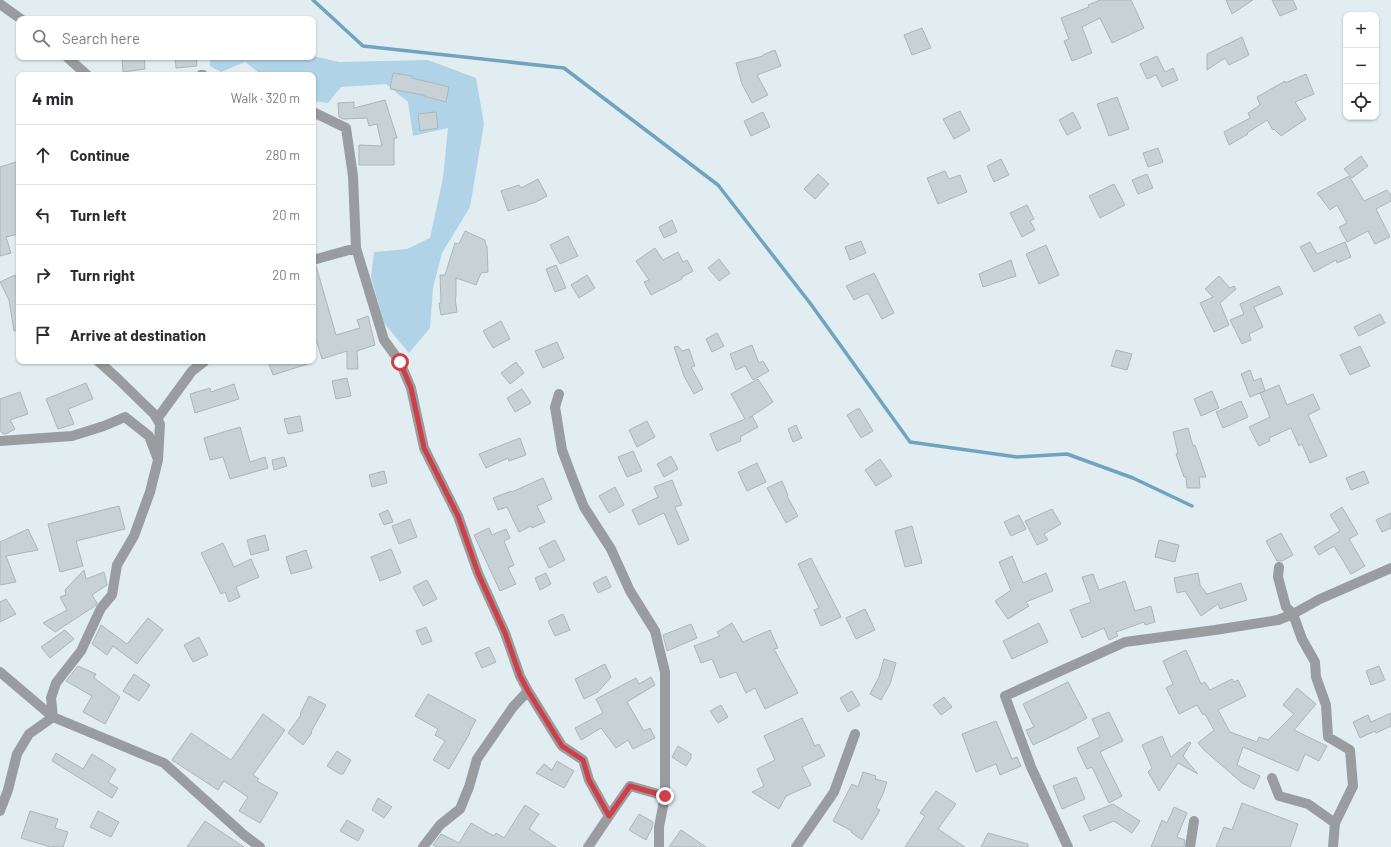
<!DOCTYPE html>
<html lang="en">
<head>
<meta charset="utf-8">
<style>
  :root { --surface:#fff; --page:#f2f2f3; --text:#2b2b33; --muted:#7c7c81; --line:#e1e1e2 }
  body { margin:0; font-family:Barlow,sans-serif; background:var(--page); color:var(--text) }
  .controls { position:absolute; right:12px; top:12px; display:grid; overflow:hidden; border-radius:8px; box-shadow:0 1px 3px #0004 }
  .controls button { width:36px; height:36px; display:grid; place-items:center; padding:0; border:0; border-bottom:1px solid var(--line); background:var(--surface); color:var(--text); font:20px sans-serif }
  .stop { position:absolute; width:12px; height:12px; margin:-9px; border:3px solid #cf3f48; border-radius:50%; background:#fff }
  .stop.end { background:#cf3f48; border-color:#fff; box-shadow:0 1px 4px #0008 }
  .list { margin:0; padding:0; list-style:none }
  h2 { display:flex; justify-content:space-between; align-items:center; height:52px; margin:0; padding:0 16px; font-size:17px }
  h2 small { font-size:13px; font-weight:400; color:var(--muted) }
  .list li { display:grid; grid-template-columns:26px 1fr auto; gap:12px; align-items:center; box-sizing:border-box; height:60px; padding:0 16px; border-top:1px solid var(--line) }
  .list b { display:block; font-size:15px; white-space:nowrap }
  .list em { font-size:13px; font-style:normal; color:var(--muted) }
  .icon { flex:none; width:22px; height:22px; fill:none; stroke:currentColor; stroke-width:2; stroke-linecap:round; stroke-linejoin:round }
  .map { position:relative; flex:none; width:1391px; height:847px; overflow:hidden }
  .search { position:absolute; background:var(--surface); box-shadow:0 1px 3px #0004; left:16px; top:16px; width:300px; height:44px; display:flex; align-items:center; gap:10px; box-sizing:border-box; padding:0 14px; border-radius:8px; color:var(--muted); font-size:15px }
  .panel { position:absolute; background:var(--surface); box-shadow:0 1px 3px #0004; left:16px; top:72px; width:300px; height:292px; border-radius:8px }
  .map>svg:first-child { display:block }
</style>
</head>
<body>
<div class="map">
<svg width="1391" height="847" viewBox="0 0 1391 847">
  <rect width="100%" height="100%" fill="#e2edf2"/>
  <path fill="#b0d3e7" d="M313 56 339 62 428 60 476 78 484 124 470 207 442 253 433 288 430 328 409 353 384 323 371 277 374 252 407 249 430 238 443 178 448 128 413 136 408 102 386 84 341 87 328 103 313 101V75H262L245 62 221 72 210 66V57H313Z"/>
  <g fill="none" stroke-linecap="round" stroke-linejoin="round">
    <path stroke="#70a3be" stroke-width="3.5" d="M313 0 363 46 564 68 718 185 810 303 910 442 1017 457 1067 454 1133 478 1192 506"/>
  </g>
  <path fill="#c7d1d6" stroke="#acb5bb" d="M1100 0H1131L1144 28 1112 43 1100 18 1082 27 1092 53 1072 61 1064 41 1069 39 1061 18 1089 7 1088 5Z
    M1226 0H1253L1232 14Z
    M1272 0H1293L1297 9 1280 16Z
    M922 28 931 48 912 55 904 35Z
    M1242 37 1249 55 1229 65 1225 58 1207 70V54Z
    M775 50 781 66 757 75 768 95 752 103 742 84 736 63 763 56V55Z
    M1157 56 1165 72 1173 68 1178 80 1162 87 1156 75 1147 79 1140 64Z
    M122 57H144L145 69 123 72Z
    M175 57H196L197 66 176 68Z
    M393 73 412 76V78L449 87 446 102 424 96V95L390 89Z
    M1306 74 1314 94 1295 102 1306 119 1281 136 1274 129 1273 130 1267 120 1247 133 1248 134 1229 145 1224 132 1250 118 1248 113 1260 105 1257 97 1285 81V83Z
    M1117 97 1129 129 1109 136 1097 104Z
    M385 100 397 138H394V165H359V145L382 146 377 124 369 126 367 118 343 119 339 117 338 103 354 102V108Z
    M960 111 970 130 954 139 943 119Z
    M436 112 438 128 420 131 418 114Z
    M763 112 770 127 751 136 744 121Z
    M1073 112 1081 128 1067 135 1059 120Z
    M1158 148 1163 162 1148 167 1143 153Z
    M1361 156 1368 166 1352 178 1344 169Z
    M1001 159 1009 175 994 182 987 166Z
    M19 161V234L6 237 11 253 0 256V167Z
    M945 171 949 179 960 175 967 192 938 204 927 178Z
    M818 174 829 184 815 199 804 189Z
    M1147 174 1153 188 1138 194 1132 180Z
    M1349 176 1364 201 1387 190 1391 195V201L1376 209 1390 237 1375 244 1368 231 1347 242 1339 227 1347 223 1337 205 1330 210 1317 193Z
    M538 179 547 196 536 202 508 211 501 191 519 185 521 188Z
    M1114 184 1125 205 1100 218 1089 196Z
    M1027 205 1034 219 1030 221 1035 230 1022 237 1010 213Z
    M672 220 677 232 664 238 659 227Z
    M465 231 485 240 486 246H487L488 272 481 273 476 285 456 278V297H455L457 312 441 315 439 303H441L440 275H445L455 243 459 244Z
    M568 236 578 256 560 264 550 245Z
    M861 241 866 253 850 260 845 247Z
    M1310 242 1317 254 1345 242 1351 257 1337 263 1336 260 1314 272 1300 247Z
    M1046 245 1059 275 1039 284 1026 254Z
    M655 248 663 260 678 252 683 262 687 260 693 271 682 277V279L651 295 644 282 649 280 636 261Z
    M719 259 730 273 719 281 708 268Z
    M1011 260 1016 276 983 287 979 274Z
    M556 265 566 288 555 292 546 269Z
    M313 266H316L336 335 360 328 357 320 368 316 375 345 357 351 358 369H347V351L322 359 313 329Z
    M874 273 894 313 882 319 868 293 854 300 846 286Z
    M15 275 19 284V330L14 331 9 300 0 282Z
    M587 275 595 288 579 298 571 285Z
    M1219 276 1230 288 1234 286 1236 289 1220 303 1229 325 1214 332 1200 303 1213 297 1205 289Z
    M1279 286 1283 294 1254 307 1263 327 1249 334 1251 340 1242 344 1230 320 1244 314 1240 304Z
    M1380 314 1385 323 1359 336 1354 327Z
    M501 321 510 339 493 348 483 331Z
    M717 333 724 346 712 352 706 339Z
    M557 342 564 358 543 368 535 351Z
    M752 345 759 363 763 361 769 371 753 380 745 366 736 370 730 354Z
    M678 346 682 351 689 349 695 366 691 367 703 389 694 394 684 376 674 347Z
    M1360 346 1370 366 1350 375 1340 355Z
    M1116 350 1132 354 1127 370 1111 366Z
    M268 361H311V363L273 375Z
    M516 362 524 373 510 384 501 373Z
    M1250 370 1254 381 1261 378 1265 391 1250 397 1241 374Z
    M347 378 351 396 336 399 332 381Z
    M758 379 773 402 749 418 752 416 758 427 740 437 741 441 717 451 710 434 745 419 731 394Z
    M86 383 93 399 68 409 74 424 58 429 46 399Z
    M234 384 239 399 195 413 190 394 210 388 211 392Z
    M1279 385 1287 405 1313 394 1320 409 1308 415 1327 456 1310 463 1302 444 1299 446 1291 428 1269 438 1270 441 1259 446 1249 427 1270 417 1260 393Z
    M522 389 531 403 515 412 507 398Z
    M1212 391 1219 408 1201 416 1194 399Z
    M20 392 28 414 10 420 15 429 6 434H3L0 430V399Z
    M1241 401 1248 417 1223 428 1216 412Z
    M859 408 873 431 861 438 847 415Z
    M300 416 303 431 288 434 284 419Z
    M647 421 655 437 637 447 629 430Z
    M796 425 802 438 793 442 788 429Z
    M240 427 250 462 265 457 268 468 230 479 223 457 210 460 204 438Z
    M1188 428 1193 446 1195 445 1206 477H1199L1200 488H1187L1186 477H1184L1176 454 1178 453 1173 432Z
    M520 438 526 455 509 461 508 458 486 468 479 454Z
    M633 451 642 471 627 477 618 457Z
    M671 456 678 469 664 477 657 464Z
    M284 457 287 466 274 470 272 460Z
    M880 459 892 476 876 486 865 470Z
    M757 463 766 482 747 491 738 472Z
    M384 471 387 483 372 487 369 475Z
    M1364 471 1369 483 1351 490 1346 478Z
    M543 478 552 499 537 506 545 522 532 528 531 526 519 532 507 507 498 510 493 498 511 491 512 492Z
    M672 480 682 505 675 507 689 540 678 545 664 513 639 525 632 510 658 497 654 487Z
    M782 481 788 495 787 496 798 516 786 523 767 488Z
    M615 487 624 505 609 513 599 496Z
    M119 506 125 529 76 541 83 566 60 572 48 524Z
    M1342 507 1358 534 1349 539 1365 566 1351 574 1334 546 1319 555 1314 547 1340 531 1330 515Z
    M1052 509 1061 524 1044 534 1048 540 1037 545 1025 521Z
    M388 510 393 522 384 525 379 514Z
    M1391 513V528L1382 532 1376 520Z
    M1019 515 1026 529 1011 536 1004 522Z
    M410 519 417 537 399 544 392 526Z
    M912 526 922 563 905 567 895 531Z
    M489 528 492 535 506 529 510 538 504 541 514 565 508 568 516 584 500 591 474 535Z
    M28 529 38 550 6 556 16 582 0 585V542Z
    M1281 533 1293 555 1282 561H1277L1266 541Z
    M265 535 269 550 251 555 247 540Z
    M555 540 565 560 549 568 539 548Z
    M1159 540 1179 545 1175 562 1155 557Z
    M223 543 234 567 251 559 259 577 236 587 240 597 229 602 225 592 221 594 201 553Z
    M391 549 401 573 380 581 371 557Z
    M306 550 312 568 291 574 286 557Z
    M1012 556 1023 583 1046 573 1053 591 1026 602 1029 606 1008 619 995 601 1011 590 999 562Z
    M811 558 841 617 821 626 814 610 819 608 798 564Z
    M84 570 86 579 104 572 107 585 92 595 97 603 95 606 55 632 43 623 67 610 60 597 66 595 65 590Z
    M546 573 551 584 540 590 535 578Z
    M1198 573 1200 585 1207 594 1241 583 1247 600 1220 609 1218 604 1201 616 1185 591 1177 593 1174 578Z
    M1093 574 1099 590 1125 581 1135 611 1151 606 1155 622 1145 625 1144 622 1116 632 1118 636 1109 640 1104 628 1082 638 1070 610 1091 602 1082 577Z
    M606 576 611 587 598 593 593 583Z
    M427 580 437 599 423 606 413 587Z
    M6 599 16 614 0 622V602Z
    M865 609 875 630 856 639 846 618Z
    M563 614 570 630 555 636 548 621Z
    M148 618 163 630 137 664 113 646 107 655 92 644 101 625 127 644Z
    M732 623 743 642 770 630 778 648 774 649 798 693 765 709 755 688 746 693 736 672 720 678 712 659 701 663 694 646 720 636 717 632Z
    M1039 623 1048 642 1012 659 1003 641Z
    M691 624 697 638 667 651 663 635Z
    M426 627 432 641 422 645 416 631Z
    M65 630 74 639 50 658 41 647Z
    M199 637 208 655 193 662 184 645Z
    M489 647 496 662 482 668 475 653Z
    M1186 650 1201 684 1205 682 1210 690 1232 679 1234 682 1238 680 1246 696 1218 710 1230 732 1257 742 1259 737 1268 740 1294 714 1283 705 1297 688 1316 704 1294 730 1327 746 1319 761 1305 754 1298 771 1243 747 1237 765 1260 776 1254 789 1242 783 1204 750 1198 743 1214 730 1205 714 1203 715 1197 705 1179 714 1166 688 1173 684 1163 661Z
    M884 659 896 663 890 684 881 700 870 694 879 677Z
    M605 664 611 677 598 692 584 699 575 679Z
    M78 666 96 674 94 678 120 697 105 724 83 712 92 696 66 681Z
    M1379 666 1385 680 1371 685 1366 671Z
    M134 674 150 685 139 701 123 691Z
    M651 677 655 685 627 702 644 731 650 728 655 738 633 749 628 740 616 748 601 728 581 740 575 728 603 713 596 699 636 678 639 684Z
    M1068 682 1087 718 1067 729 1033 745 1026 730 1034 727 1023 704Z
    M852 691 860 705 848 712 840 698Z
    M428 694 476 720 469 733H470L449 769 433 760 445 741 435 735 438 729 415 716Z
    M309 696 326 705 311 732 312 733 303 745 288 733 301 715 300 714Z
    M944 697 952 707 941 715 933 705Z
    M721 705 728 717 718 723 710 711Z
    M1109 712 1123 741 1100 752 1122 796 1109 803 1092 767 1087 769 1077 748 1100 737 1092 719Z
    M1391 713V726L1376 733 1375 731 1360 738 1353 722 1368 715 1371 722Z
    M263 714 285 730 253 775 259 779 257 781 278 793 260 823 239 811 248 797 224 781 218 790 172 760 191 733 231 760Z
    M802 718 815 746 819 744 825 756 802 767 811 785 786 796 779 809 752 792 764 786 757 769 775 760 764 736Z
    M996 721 1012 759 1017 757 1021 766 1000 775 996 764 976 772 962 734Z
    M1162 736 1171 757 1189 742 1191 743 1183 756 1198 774 1178 763 1159 791 1148 772 1152 768 1142 745Z
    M678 746 691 754V758L686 766 672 757Z
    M337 751 351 760 343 774H340L327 766Z
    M56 753 83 769 92 754 116 769 108 782 118 788 112 798 52 761Z
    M557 761 574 771 564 788 536 773 544 764 552 770Z
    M863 772 876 776 875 779 887 782 883 794 876 808 880 810 862 840 851 832 852 831 833 821 852 784 858 787Z
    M1076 777 1085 799 1062 809 1053 786Z
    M936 791 956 804 938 829 965 847H905L925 816 920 813Z
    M378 798 392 807 384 818 372 810Z
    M1242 803 1298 824 1290 847H1216L1224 827 1232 830Z
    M1113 804 1140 821 1132 833 1114 821 1090 831 1083 816Z
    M525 805 539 814 529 829 556 847H437L433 845 441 834 459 843 471 823 494 836 496 833 504 838Z
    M1174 807 1187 813 1177 837 1185 840 1184 847H1151L1162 820 1167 823Z
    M30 811 58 819 55 828 68 832 63 847H50L21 838Z
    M98 811 119 822 111 837 90 827Z
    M639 814 653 822 652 828 646 840 629 830Z
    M347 820 364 830 358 841 340 831Z
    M205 821 244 847H187Z
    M681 830 706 847H669Z
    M988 833 1028 844V847H981Z"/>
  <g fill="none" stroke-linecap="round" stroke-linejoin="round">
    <path stroke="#999da0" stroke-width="10" d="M0 4 21 19
      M67 57 87 75
      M201 75H203
      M313 112 346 128 353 176 356 248 384 340 400 362 411 388 424 448 458 516 478 573 505 633 520 676 528 691 562 746 583 760 589 780 609 816 588 847
      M313 260 356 248
      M559 394 555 407 562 450 574 482 584 507 611 549 630 591 655 631 665 672V796L630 786 609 816
      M157 419 192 371 205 361
      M0 441 72 436 104 426 125 417 149 436 157 457
      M1279 567 1278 577 1286 607 1293 614 1302 639 1315 662 1316 677 1326 705 1328 737 1350 750 1353 786 1335 823 1333 847
      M0 672 53 717 164 763 244 835 260 847
      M1272 778 1279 796 1308 804 1335 823
      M0 811 8 790 17 754 29 734 53 717 51 698 56 683 81 651 101 608 112 595 117 565 134 536 150 492 158 460 160 424 154 414 117 378 98 361
      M423 847 440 825 460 809 469 787 477 759 513 707 528 691
      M659 847V827L665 796
      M796 847 834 792 855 734
      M1068 847 1031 767 1005 696 1125 642 1215 630 1278 620 1293 614 1320 599 1391 568
      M1190 847 1194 821"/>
  </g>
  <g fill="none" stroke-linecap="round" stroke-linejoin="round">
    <path stroke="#cf3f48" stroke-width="5" d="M400 362 411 388 424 448 458 516 478 573 505 633 520 676 528 691 562 746 583 760 589 780 609 816 630 786 665 796"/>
  </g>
</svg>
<div class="controls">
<button>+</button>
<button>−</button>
<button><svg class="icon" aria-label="locate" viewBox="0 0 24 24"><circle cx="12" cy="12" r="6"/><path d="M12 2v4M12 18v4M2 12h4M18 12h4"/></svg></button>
</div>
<div class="stop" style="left:400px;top:362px"></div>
<div class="stop end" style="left:665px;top:796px"></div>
<div class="search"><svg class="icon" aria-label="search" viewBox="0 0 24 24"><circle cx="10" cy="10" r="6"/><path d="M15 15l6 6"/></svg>Search here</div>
<section class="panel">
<h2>4 min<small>Walk · 320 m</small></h2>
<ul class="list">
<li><svg class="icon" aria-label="ahead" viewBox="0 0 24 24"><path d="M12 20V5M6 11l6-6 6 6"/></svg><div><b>Continue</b></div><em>280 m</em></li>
<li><svg class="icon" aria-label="left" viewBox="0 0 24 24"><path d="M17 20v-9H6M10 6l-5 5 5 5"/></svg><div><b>Turn left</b></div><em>20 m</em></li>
<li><svg class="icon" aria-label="right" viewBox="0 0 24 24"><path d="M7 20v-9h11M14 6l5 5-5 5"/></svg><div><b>Turn right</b></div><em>20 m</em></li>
<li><svg class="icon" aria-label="arrive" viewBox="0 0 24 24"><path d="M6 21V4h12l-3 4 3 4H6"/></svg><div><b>Arrive at destination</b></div></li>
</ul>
</section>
</div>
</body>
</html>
